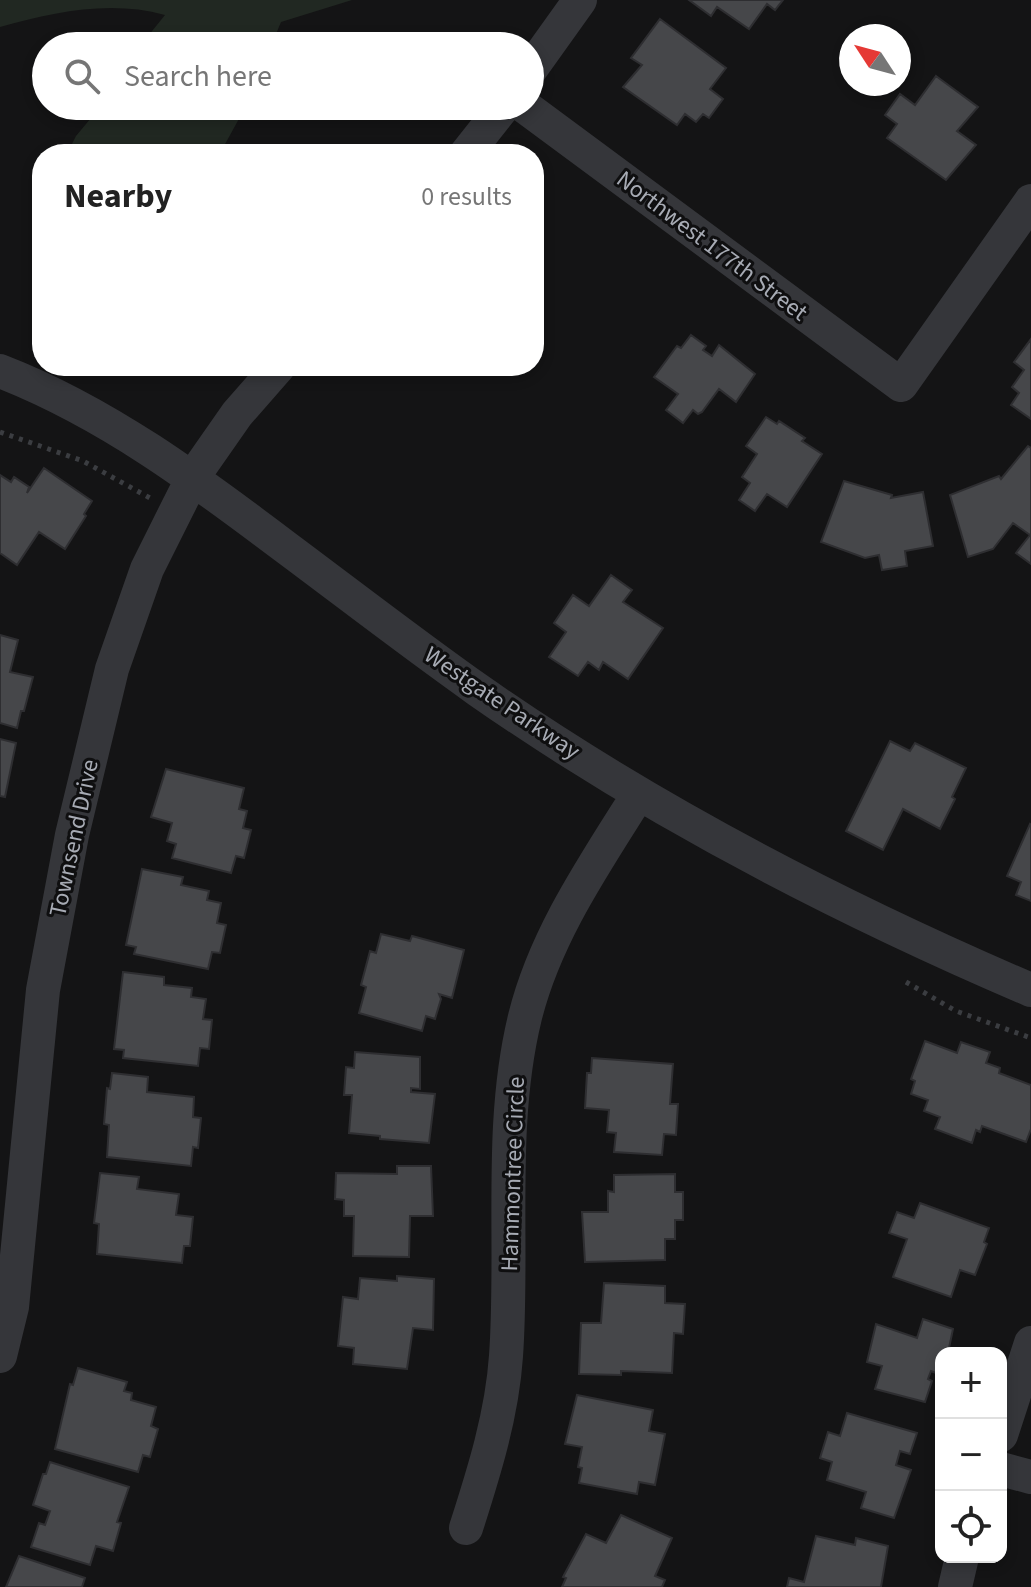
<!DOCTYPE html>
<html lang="en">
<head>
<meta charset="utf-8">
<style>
  :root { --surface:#fff; --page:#f2f2f2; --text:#222; --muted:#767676; --line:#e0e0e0 }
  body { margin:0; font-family:"Source Sans 3",sans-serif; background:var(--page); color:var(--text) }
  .controls { position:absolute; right:24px; bottom:24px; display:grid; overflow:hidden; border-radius:16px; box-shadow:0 4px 12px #0003 }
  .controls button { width:72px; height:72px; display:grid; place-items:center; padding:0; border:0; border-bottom:2px solid var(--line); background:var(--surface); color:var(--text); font:40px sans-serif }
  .compass { position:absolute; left:839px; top:24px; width:72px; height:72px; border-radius:50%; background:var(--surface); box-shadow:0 4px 12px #0003; rotate:306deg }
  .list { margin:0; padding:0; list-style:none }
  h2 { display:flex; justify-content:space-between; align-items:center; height:104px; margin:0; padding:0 32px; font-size:34px }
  h2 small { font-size:26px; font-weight:400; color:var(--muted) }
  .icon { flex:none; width:44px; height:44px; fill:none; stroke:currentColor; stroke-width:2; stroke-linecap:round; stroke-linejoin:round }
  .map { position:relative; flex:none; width:1031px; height:1587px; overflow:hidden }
  .search { position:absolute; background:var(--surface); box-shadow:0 4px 12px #0003; left:32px; top:32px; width:512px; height:88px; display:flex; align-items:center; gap:20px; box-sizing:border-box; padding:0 28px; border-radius:44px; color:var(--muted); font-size:30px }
  .panel { position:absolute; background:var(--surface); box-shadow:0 4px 12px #0003; left:32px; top:144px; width:512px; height:232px; border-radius:32px }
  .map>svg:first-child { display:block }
</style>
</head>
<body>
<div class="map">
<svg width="1031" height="1587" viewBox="0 0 1031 1587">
  <rect width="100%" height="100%" fill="#141415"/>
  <path fill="#212822" d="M0 0H352L281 22 271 46H140L165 15C110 0 54 12 0 27Z
    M101 106H246L224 146 217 154H67L76 136Z"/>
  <path fill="#46474a" stroke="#2e2e31" stroke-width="2" d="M689 0H783L775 10 767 4 749 29 717 7 711 16Z
    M660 19 726 68 710 89 723 99 709 118 703 114 696 122 685 114 677 125 623 87 642 65 631 58Z
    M936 76 978 107 957 131 976 145 946 180 887 138 897 124 885 115 900 94 915 105Z
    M691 335 706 346 703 350 712 356 719 345 755 374 736 402 719 389 702 412 698 414 693 410 683 423 666 410 678 394 654 377 677 346 681 348Z
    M1031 339V419L1011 405 1019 393 1012 387 1024 370 1014 362Z
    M141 366H179V369Z
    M766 417 777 424 779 421 805 438 802 441 822 454 787 507 767 494 755 511 739 500 750 483 742 477 757 454 746 446Z
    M1028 446 1031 448V564L1016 553 1030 535 1013 523 993 549 968 557 950 495 999 476 1001 479Z
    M44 468 92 501 84 514 86 516 65 549 39 532 17 565 0 553V475L11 482 14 477 29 487 27 493Z
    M844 481 892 495 891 498 923 492 933 546 905 551 907 566 882 570 879 555 865 558 821 542Z
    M611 575 632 590 623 602 663 628 628 679 603 662 599 670 588 662 578 676 549 657 566 632 554 623 573 595 589 606Z
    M0 635 18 640 10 672 33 677 24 711H21L17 728 0 723Z
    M0 739 16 743 5 797 0 796Z
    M890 741 910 751 915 743 966 768 952 797 955 799 940 829 903 809 883 850 846 831Z
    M166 769 244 788 239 809 247 811 243 828 251 830 244 858 236 856 231 873 172 858 176 844 167 841 172 823 151 817Z
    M1030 824 1031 825V901L1016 895 1021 882 1007 876Z
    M142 869 183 877 181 885 209 891 207 900 221 903 217 923 226 925 220 953 212 952 208 969 134 954 136 947 126 945Z
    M381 934 410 941 412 936 464 950 452 998 439 994 441 999 435 1019 426 1016 422 1031 359 1013 366 987 361 985 370 951 376 953Z
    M123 972 164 977V985L192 988 191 997 206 999 203 1019 212 1020 209 1049 200 1048 198 1066 123 1058 124 1050 114 1049Z
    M925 1041 957 1053 961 1042 990 1052 986 1063 1000 1068 999 1073 1031 1085V1129L1026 1142 982 1126 980 1132 976 1130 972 1143 935 1129 940 1117 924 1111 928 1100 911 1094 915 1081 911 1079Z
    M355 1052 420 1057V1089L411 1088V1092L435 1094 429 1143 380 1139V1136L349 1133 352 1095H344L346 1067 354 1068Z
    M592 1058 673 1064 670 1104H678L676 1135 664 1134 662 1155 614 1152 616 1133 607 1132 609 1110 585 1108 587 1073H591Z
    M112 1073 148 1077 147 1092 194 1097 193 1117 201 1118 198 1148 193 1147 191 1166 107 1157 109 1125 104 1124 107 1088 110 1089Z
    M397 1166H431L433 1216H410L409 1257 353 1256 354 1216H344V1200L335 1199 336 1173 397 1174Z
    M100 1173 139 1177 137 1189 179 1194 176 1215 193 1217 190 1246H184L182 1263 97 1254 99 1224 94 1223Z
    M675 1174V1192H683V1220H675V1239H665V1260L585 1262 582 1212H608V1191L614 1192V1175Z
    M920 1203 989 1228 984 1242 987 1244 975 1275 960 1270 951 1297 893 1277 907 1239 889 1233 897 1212 914 1218Z
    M397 1276 434 1279 433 1330 413 1328 407 1369 353 1364 354 1348 338 1346 343 1297 358 1299 360 1278 397 1281Z
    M604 1283 665 1286V1303L685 1304 683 1334 674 1333 672 1373 621 1371V1375L579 1374 581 1323H601Z
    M923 1319 953 1329 948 1353H941V1375L931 1371 928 1379 932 1381 925 1402 875 1389 882 1366 867 1362 876 1324 917 1338Z
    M78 1368 127 1382 124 1391 132 1393 131 1400 156 1407 151 1426 158 1429 150 1457 143 1455 138 1472 55 1449 70 1384 73 1385Z
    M577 1395 653 1410 649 1431 665 1434 655 1485 639 1482 637 1494 579 1483 582 1468 578 1467 582 1447 565 1444Z
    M847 1413 917 1433 910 1454 900 1451 896 1465 911 1470 894 1518 861 1508 866 1492 827 1480 832 1462 820 1458 828 1432 840 1436Z
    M50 1462 129 1487 117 1522 121 1523 113 1551 96 1546 90 1565 31 1547 39 1523 45 1525 50 1511 33 1505 43 1474H46Z
    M621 1515 672 1538 655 1576 665 1580 662 1587H562L566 1578 563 1577 586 1534 606 1543Z
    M816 1536 855 1545 856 1538 888 1546 881 1587H787L789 1578 804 1582Z
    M19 1556 85 1578 82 1587H6Z"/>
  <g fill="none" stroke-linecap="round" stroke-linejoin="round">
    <path stroke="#3b3d41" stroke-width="5" stroke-dasharray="4 6" stroke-linecap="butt" d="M0 432 83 461 150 498
      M906 982 956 1011 1031 1038"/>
    <path stroke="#35363a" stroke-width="34" d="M530 70 580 0
      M524 106 901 385 1031 201
      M466 154 504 106
      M0 371C106 412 198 481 288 549 351 596 413 644 478 690 651 811 837 907 1031 990
      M0 1356 12 1307 43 990 72 835 112 669 147 569 193 477 237 414 279 366
      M1001 1435 1031 1343
      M1001 1469 1031 1477
      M466 1528C484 1472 502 1415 506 1356 514 1244 498 1127 525 1017 545 936 594 865 638 795
      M955 1587 962 1557"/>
  </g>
  <g text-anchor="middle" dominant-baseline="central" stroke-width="6" stroke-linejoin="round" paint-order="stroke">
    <g font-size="24" fill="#a7abb4" stroke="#0f0f10">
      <text transform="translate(712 246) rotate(37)">Northwest 177th Street</text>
      <text transform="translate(502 703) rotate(34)">Westgate Parkway</text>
      <text transform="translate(74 838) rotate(-78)">Townsend Drive</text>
      <text transform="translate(513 1174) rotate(-88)">Hammontree Circle</text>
    </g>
  </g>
</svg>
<div class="controls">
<button>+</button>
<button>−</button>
<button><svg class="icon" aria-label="locate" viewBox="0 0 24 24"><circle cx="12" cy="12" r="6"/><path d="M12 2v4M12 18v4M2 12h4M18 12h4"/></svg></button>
</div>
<svg class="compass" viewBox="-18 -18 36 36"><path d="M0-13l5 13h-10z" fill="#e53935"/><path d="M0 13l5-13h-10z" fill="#767676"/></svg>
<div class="search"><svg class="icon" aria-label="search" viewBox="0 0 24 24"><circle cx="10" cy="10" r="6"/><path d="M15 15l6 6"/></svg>Search here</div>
<section class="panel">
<h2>Nearby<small>0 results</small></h2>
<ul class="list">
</ul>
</section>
</div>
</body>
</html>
